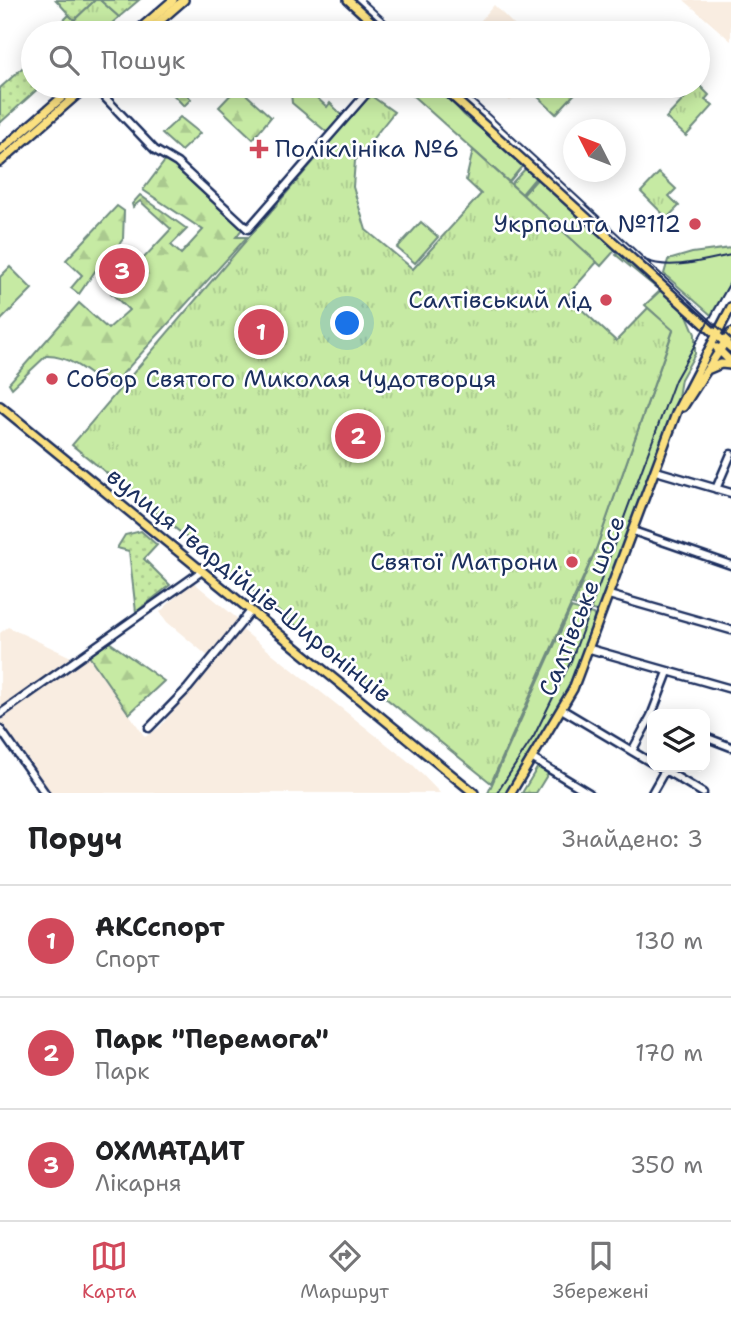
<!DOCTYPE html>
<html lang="uk">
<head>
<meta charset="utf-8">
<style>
  :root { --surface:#fff; --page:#f2f2f2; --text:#202124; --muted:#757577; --line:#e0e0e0; --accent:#d1495b }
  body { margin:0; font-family:"Shantell Sans",sans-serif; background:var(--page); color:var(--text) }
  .controls { position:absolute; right:21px; bottom:21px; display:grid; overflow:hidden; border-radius:14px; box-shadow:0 4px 18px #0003 }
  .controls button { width:63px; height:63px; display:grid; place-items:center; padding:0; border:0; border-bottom:2px solid var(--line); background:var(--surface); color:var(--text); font:35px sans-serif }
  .compass { position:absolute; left:563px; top:119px; width:63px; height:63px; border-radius:50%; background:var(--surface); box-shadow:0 4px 18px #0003; rotate:312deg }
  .you { position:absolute; left:348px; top:324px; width:24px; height:24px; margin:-18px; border:5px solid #fff; border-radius:50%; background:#1a73e8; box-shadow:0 0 0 10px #1a73e833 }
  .badge { display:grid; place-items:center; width:46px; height:46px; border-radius:50%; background:var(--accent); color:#fff; font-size:23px; font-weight:700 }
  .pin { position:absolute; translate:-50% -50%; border:4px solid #fff; box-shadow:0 2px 7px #0006 }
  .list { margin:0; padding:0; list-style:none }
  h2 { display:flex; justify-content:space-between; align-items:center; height:91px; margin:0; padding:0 28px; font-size:30px }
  h2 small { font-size:23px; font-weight:400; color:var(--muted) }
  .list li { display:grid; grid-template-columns:46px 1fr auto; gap:21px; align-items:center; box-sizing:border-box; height:112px; padding:0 28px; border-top:2px solid var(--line) }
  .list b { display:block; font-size:26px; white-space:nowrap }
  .list p { margin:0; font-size:23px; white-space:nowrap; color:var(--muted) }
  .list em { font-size:23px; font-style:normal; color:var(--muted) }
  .icon { flex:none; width:38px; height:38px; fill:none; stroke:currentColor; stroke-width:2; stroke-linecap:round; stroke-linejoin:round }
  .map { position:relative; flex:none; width:731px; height:793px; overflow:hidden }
  .search { position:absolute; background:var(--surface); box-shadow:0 4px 18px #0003; left:21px; right:21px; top:21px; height:77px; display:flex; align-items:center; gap:18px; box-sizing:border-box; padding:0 24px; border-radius:38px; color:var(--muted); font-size:26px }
  .sheet { height:427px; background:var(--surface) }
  nav { display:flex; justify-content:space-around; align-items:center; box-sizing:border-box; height:98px; border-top:2px solid var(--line); background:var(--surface); font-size:19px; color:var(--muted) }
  nav a { display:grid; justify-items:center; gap:4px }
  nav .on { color:var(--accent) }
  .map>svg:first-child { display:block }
</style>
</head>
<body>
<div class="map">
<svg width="731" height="793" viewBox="0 0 731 793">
  <defs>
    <pattern id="forest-firs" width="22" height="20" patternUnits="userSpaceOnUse" patternTransform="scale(1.75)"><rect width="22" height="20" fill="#c6eaa3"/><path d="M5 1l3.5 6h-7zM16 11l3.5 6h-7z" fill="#aac98f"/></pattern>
    <pattern id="park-tufts" width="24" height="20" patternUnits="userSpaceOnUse" patternTransform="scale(1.75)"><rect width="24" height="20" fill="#c6eaa3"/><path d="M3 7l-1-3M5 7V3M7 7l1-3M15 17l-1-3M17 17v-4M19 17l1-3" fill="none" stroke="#aac98f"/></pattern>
    <pattern id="garden-dots" width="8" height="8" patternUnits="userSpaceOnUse" patternTransform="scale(1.75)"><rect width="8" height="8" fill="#c6eaa3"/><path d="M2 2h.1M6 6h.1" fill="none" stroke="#aac98f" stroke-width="1.8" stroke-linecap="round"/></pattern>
  </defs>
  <rect width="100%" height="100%" fill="#fff"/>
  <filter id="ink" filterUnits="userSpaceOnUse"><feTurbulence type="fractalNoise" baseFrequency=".0143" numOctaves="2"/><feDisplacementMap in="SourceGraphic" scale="14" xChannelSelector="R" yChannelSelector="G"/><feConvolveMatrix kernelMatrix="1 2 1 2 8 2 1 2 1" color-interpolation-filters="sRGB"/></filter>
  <g filter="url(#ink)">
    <path fill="#f9ede1" d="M684 0H731V41Z
      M494 5 522 33H470Z
      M490 86H526L510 101Z
      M192 581 239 620 209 657 167 622 160 612Z
      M8 627 71 657 0 710V633Z
      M240 628 413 765 440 793H45L0 729V714L87 652 145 737 160 727Z"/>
    <path fill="#c6eaa3" stroke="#708c80" stroke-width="2" d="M69 15 88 33H45L53 31Z
      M298 86H304L327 107 330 103 343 116 329 134 292 103 291 93Z
      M402 86H438L464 115 524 164 509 182Z
      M527 167 537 176 522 194 511 184Z
      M539 177 617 248 601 266 523 195Z
      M421 222 438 237 415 263 397 248Z
      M731 248V281L711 315 664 274 668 260 692 253Z
      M619 252 655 284V287L616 255Z
      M10 267 32 289 0 321V277Z
      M661 290 687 315 695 334V354L681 379 677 403 601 608 596 611 573 605 596 549 673 331 645 305Z
      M571 608 593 614 596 620 567 691 507 793H488Z"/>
    <path fill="url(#forest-firs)" stroke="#708c80" stroke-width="2" d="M165 86H178L191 99 184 106Z
      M238 87 271 117 253 139 219 107Z
      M180 117 200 133 181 151 162 134Z
      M165 161 171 163 242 229 236 237H247L109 389C91 375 70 355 46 356L12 388 9 383 79 303 108 329 129 310 111 293 171 229 140 201 133 207 132 204 140 195 187 229 171 245 181 254 203 230 143 190Z
      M117 206 124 211 123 239 110 257H105L79 294 71 288 82 275 66 260Z
      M109 642 164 681 129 714 89 656Z
      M539 765 549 772 536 793H522Z"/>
    <path fill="url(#park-tufts)" stroke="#708c80" stroke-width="2" d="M95 0H100L119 17 101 33H88L74 20Z
      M698 84 709 95 705 100 713 106 686 136 666 118Z
      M546 86H582L556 114 537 96Z
      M370 95 394 112 355 161 353 187 366 230 413 269 481 194 466 180 473 150 597 262 567 296 616 341 648 308 673 330 596 549 491 783 72 445Z
      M659 173 676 189 669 196 679 206 667 218 641 192Z"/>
    <path fill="url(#garden-dots)" stroke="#708c80" stroke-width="2" d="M56 0H95L74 20Z
      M100 0H139L119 17Z
      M29 62 33 67V86H41L0 123V88Z
      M141 531 157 545 144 559 170 585 136 612 129 551 117 548 125 535Z"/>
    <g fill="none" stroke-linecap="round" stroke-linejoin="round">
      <defs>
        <path id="minor" d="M94 86 155 150 177 163 248 229 373 86
          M656 471 731 493
          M716 489 731 454
          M633 531 731 565
          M609 595 731 630
          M590 649 731 689
          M563 710 652 763
          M0 714 202 571
          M149 728 188 688 251 611
          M0 729 45 793
          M705 737 731 747
          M632 751 651 716 668 672
          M533 759 589 793
          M660 767 703 793
          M652 793 665 770"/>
        <path id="major" d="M348 0 384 33
          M135 33 173 0
          M146 33 184 0
          M441 86 731 348
          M0 151 75 86
          M0 162 87 86
          M717 348 731 362
          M707 370 721 364 731 365
          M0 406 474 793
          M683 407 731 333
          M511 793 573 689 677 411 731 307"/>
      </defs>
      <use href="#minor" stroke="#1b2f5e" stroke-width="11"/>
      <use href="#major" stroke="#1b2f5e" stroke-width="12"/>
      <use href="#minor" stroke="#fff" stroke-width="6"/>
      <use href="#major" stroke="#fbe080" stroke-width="7"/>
      <path stroke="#1b2f5e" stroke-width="2" d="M364 0 400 33
        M458 86 731 339
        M645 260C669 271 706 260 731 255
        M497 793 534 736 571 661 675 380 731 281"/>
    </g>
  </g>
  <g fill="#d1495b" stroke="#fff" stroke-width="2.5">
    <path d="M255.5 138.5h7v7h7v7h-7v7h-7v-7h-7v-7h7z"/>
    <circle cx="695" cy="224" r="7"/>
    <circle cx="606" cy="300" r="7"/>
    <circle cx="52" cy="379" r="7"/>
    <circle cx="572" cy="562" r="7"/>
  </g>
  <g text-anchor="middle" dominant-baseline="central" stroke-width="5" stroke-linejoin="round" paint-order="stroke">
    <g font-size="24" fill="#1b2f5e" stroke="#fff" text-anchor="end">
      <text x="275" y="149" text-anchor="start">Поліклініка №6</text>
      <text x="681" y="224">Укрпошта №112</text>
      <text x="592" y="300">Салтівський лід</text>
      <text x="66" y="379" text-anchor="start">Собор Святого Миколая Чудотворця</text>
      <text x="558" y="562">Святої Матрони</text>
    </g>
    <g font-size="24" fill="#1b2f5e" stroke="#fff">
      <text transform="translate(249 585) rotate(39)">вулиця Гвардійців-Широнінців</text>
      <text transform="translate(582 606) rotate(-68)">Салтівське шосе</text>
    </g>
  </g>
</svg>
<div class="controls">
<button><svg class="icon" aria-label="layers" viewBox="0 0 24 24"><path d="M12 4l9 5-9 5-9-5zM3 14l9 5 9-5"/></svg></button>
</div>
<svg class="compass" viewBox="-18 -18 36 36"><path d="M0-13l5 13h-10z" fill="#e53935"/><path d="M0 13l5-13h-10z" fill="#757577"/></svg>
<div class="you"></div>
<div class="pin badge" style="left:261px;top:332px">1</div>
<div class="pin badge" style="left:358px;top:436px">2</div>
<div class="pin badge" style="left:122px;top:271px">3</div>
<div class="search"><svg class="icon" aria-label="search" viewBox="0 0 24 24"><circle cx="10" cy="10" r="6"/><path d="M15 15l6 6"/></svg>Пошук</div>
</div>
<section class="sheet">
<h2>Поруч<small>Знайдено: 3</small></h2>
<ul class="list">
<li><span class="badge">1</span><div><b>АКСспорт</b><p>Спорт</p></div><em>130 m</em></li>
<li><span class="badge">2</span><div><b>Парк &quot;Перемога&quot;</b><p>Парк</p></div><em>170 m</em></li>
<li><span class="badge">3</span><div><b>ОХМАТДИТ</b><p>Лікарня</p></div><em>350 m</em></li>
</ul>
</section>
<nav>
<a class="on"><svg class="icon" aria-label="map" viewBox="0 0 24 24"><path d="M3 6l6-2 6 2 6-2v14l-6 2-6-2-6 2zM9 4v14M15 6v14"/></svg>Карта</a>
<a><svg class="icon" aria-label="directions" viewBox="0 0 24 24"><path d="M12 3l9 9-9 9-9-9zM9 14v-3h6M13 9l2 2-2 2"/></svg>Маршрут</a>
<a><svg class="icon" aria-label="saved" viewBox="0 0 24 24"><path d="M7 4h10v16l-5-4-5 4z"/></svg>Збережені</a>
</nav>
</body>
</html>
